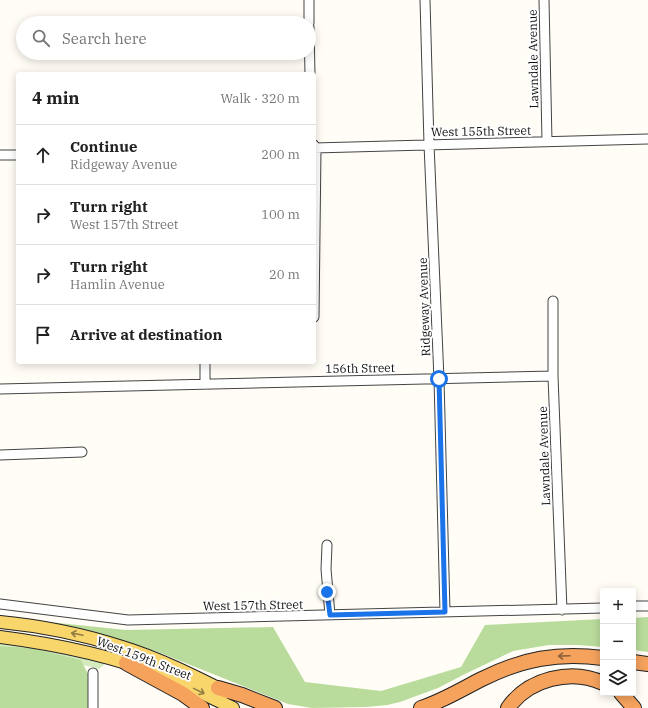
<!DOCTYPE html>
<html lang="en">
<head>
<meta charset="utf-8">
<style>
  :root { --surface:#fff; --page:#f6f6f6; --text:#222; --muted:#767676; --line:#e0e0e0 }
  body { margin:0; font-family:"IBM Plex Serif",serif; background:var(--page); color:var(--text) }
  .controls { position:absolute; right:12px; bottom:12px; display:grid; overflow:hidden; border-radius:4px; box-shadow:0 2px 10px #0003 }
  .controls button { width:36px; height:36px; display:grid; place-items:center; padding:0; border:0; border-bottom:1px solid var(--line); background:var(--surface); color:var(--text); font:20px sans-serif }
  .stop { position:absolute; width:12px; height:12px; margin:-9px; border:3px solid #1a73e8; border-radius:50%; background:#fff }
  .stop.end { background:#1a73e8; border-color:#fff; box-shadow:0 1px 4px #0008 }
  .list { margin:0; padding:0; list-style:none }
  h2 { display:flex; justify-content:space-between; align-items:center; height:52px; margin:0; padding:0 16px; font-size:17px }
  h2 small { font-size:13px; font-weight:400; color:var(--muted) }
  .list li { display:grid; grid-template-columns:26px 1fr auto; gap:12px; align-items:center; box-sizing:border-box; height:60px; padding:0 16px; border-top:1px solid var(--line) }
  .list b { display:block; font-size:15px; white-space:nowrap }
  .list p { margin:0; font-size:13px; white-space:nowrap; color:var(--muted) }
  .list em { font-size:13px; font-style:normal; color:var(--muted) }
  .icon { flex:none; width:22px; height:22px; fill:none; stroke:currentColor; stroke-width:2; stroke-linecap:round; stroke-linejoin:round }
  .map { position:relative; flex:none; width:648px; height:708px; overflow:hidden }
  .search { position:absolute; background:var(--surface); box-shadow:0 2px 10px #0003; left:16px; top:16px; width:300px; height:44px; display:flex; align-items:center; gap:10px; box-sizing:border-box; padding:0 14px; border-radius:22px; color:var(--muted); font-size:15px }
  .panel { position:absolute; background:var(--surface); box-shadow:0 2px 10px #0003; left:16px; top:72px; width:300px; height:292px; border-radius:4px }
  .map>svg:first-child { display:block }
</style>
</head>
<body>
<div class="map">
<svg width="648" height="708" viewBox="0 0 648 708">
  <rect width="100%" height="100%" fill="#fffdf5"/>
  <path fill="#d5ebbd" d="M0 640 108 661 99 669 83 665 80 660 32 648 0 646Z"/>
  <path fill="#b9dc9c" d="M648 617V652L633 650V618Z
    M603 619V647L578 645H549L513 651 465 674 438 688 400 702 387 705 366 707 312 708 288 704 158 652 107 636 49 622 126 630 273 627 305 682 381 691 461 667 485 625Z
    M0 646 32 648 81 660 90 678V708H0Z"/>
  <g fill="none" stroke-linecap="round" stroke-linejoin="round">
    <defs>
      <path id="minor" d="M309 0V23
        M425 0 429 144 439 379 445 612
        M544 0 547 141
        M309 27 310 74
        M314 145 316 148 314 317
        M314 148 648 139
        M0 155H18
        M553 301V376L562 610
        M205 362V384
        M0 389 553 376
        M0 455 82 452
        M327 545 326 569 330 615
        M0 604 128 620 603 608
        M633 606H648
        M93 673V708"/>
      <path id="major" d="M0 622C42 626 82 634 122 647 158 658 192 675 226 692
        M0 637C55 644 112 656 164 676 187 685 210 697 233 708"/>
      <path id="highway" d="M633 662 648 664
        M126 663 183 694 202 708
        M218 688 242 695 275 708
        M621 693 634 708
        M421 708C443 701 462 689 482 679 522 659 558 652 603 658
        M508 708C528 679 571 668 603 683"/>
    </defs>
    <use href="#minor" stroke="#444" stroke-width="11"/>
    <use href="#major" stroke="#222" stroke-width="14"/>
    <use href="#highway" stroke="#222" stroke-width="16"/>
    <use href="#minor" stroke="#fff" stroke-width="9"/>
    <use href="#major" stroke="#f9d66b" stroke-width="12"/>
    <use href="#highway" stroke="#f5a25d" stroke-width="14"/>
  </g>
  <defs><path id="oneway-shaft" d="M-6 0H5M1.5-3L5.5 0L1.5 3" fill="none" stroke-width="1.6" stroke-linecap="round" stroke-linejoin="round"/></defs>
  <g stroke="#917d42">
    <use href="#oneway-shaft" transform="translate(77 634) rotate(-168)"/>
    <use href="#oneway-shaft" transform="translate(199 691) rotate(26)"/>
  </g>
  <use stroke="#8e613b" href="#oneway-shaft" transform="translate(564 656) rotate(178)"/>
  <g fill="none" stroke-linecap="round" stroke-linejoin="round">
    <path stroke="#1a73e8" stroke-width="5" d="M327 592 330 615 445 612 439 379"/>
  </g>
  <g text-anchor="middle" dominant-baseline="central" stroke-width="4" stroke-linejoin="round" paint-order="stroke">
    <g font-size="12" fill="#111" stroke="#fff">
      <text transform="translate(533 59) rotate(-91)">Lawndale Avenue</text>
      <text transform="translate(481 131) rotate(-1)">West 155th Street</text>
      <text transform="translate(424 307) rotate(-92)">Ridgeway Avenue</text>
      <text transform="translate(360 368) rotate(-1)">156th Street</text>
      <text transform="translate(544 456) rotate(-92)">Lawndale Avenue</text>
      <text transform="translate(253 605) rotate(-1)">West 157th Street</text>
      <text transform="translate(144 658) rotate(21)">West 159th Street</text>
    </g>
  </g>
</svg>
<div class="controls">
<button>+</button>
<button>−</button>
<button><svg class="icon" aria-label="layers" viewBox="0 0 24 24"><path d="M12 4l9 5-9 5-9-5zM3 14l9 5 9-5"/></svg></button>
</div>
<div class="stop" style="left:439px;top:379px"></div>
<div class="stop end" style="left:327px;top:592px"></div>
<div class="search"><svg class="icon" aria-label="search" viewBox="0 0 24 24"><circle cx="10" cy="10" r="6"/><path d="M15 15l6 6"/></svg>Search here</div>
<section class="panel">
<h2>4 min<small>Walk · 320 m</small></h2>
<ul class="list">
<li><svg class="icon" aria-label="ahead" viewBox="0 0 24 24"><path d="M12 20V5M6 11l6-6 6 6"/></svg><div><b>Continue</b><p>Ridgeway Avenue</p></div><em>200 m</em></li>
<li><svg class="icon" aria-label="right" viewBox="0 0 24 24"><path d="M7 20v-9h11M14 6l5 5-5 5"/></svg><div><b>Turn right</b><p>West 157th Street</p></div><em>100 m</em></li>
<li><svg class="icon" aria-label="right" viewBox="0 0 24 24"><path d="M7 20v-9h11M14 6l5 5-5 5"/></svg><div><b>Turn right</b><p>Hamlin Avenue</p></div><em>20 m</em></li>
<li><svg class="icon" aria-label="arrive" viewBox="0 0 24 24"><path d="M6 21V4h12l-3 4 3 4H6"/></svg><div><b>Arrive at destination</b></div></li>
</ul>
</section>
</div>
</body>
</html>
